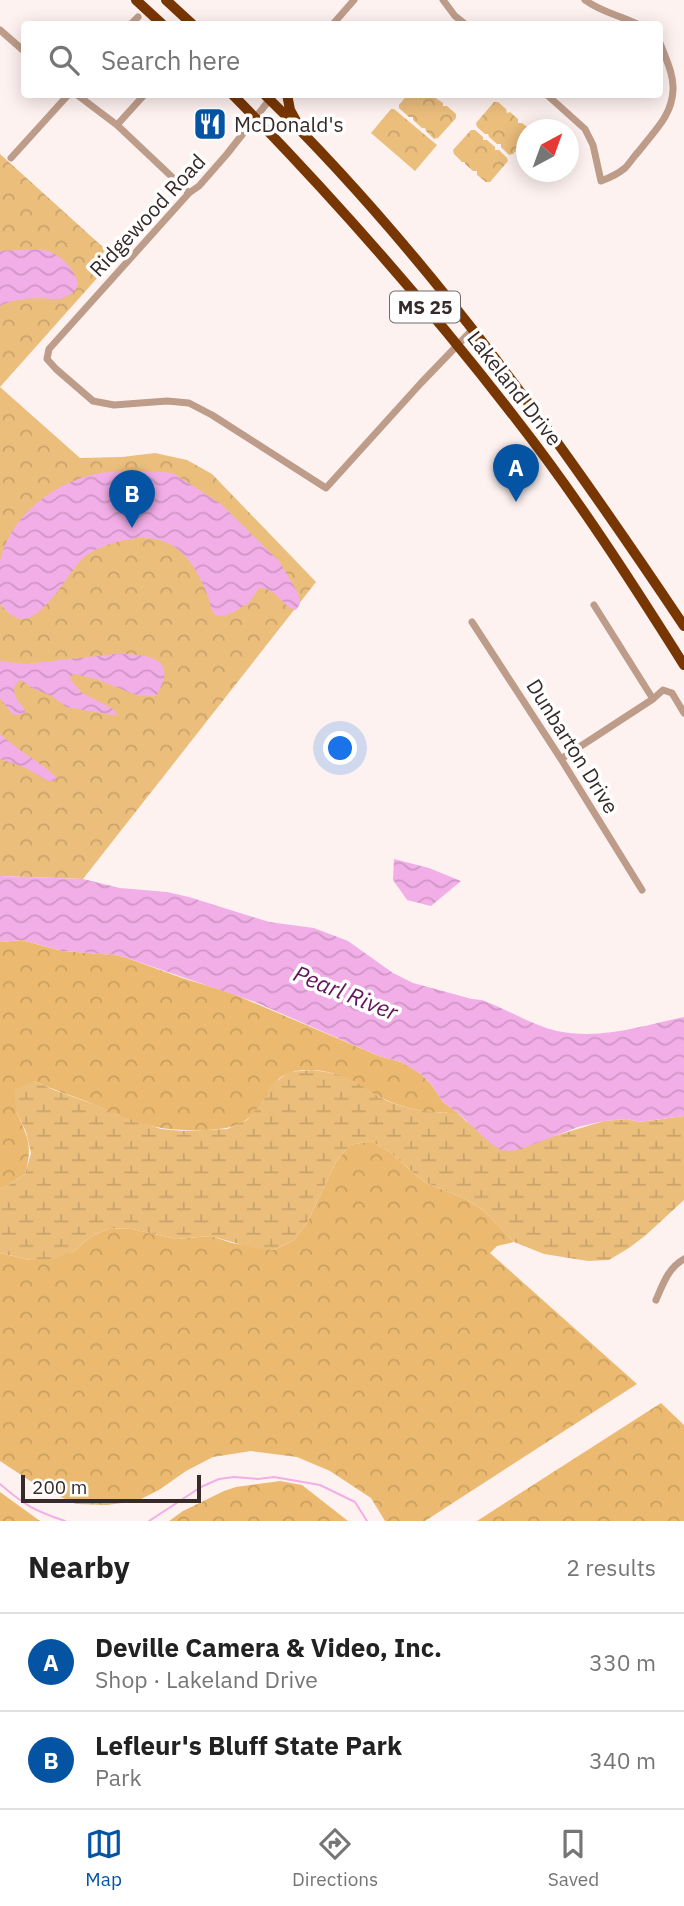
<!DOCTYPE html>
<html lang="en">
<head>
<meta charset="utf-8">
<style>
  :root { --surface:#fff; --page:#f2f2f2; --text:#222; --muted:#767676; --line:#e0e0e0; --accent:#0454a3 }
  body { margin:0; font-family:"IBM Plex Sans",sans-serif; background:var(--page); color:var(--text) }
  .compass { position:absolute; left:516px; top:119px; width:63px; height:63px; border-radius:50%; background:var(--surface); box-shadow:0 4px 18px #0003; rotate:41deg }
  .scale { position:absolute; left:21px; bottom:18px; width:180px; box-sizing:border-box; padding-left:7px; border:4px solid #362b2a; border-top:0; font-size:19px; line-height:24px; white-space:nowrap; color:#362b2a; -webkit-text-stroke:5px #fff; paint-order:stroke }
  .you { position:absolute; left:341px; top:749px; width:24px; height:24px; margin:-18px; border:5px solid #fff; border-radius:50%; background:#1a73e8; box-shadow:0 0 0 10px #1a73e833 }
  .badge { display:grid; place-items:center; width:46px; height:46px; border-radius:50%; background:var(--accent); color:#fff; font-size:23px; font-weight:700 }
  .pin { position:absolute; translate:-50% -58px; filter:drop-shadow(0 2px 4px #0008) }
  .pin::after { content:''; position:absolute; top:37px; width:24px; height:21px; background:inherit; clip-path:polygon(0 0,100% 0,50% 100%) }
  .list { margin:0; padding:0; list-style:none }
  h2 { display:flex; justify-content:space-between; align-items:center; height:91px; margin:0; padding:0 28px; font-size:30px }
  h2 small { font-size:23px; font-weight:400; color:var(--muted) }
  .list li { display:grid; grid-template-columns:46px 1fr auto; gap:21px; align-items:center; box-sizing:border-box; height:98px; padding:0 28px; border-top:2px solid var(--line) }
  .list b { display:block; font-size:26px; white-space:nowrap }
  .list p { margin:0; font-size:23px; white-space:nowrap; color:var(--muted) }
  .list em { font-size:23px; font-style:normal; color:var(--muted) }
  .icon { flex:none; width:38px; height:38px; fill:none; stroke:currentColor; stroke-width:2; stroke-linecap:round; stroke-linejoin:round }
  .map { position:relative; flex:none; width:684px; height:1521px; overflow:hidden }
  .search { position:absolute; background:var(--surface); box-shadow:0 4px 18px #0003; left:21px; right:21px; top:21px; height:77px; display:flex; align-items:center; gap:18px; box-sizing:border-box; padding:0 24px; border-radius:7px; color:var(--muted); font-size:26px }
  .sheet { height:287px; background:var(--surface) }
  nav { display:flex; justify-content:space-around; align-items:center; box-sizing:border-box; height:98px; border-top:2px solid var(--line); background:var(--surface); font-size:19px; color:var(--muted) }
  nav a { display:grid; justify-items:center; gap:4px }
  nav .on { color:var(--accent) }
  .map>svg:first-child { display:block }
</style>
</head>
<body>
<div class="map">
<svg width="684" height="1521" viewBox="0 0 684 1521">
  <defs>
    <pattern id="forest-crowns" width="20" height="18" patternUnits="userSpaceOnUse" patternTransform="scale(1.75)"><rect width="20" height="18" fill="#ebba70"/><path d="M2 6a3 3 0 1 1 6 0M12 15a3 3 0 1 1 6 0" fill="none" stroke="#caa061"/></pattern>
    <pattern id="wetland-marsh" width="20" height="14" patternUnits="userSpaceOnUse" patternTransform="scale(1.75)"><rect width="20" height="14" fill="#ebbe7c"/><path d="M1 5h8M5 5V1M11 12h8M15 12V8" fill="none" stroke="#caa36b"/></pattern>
    <pattern id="park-crowns" width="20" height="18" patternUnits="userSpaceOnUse" patternTransform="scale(1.75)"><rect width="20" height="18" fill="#ebbe7c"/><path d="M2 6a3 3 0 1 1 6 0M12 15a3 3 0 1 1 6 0" fill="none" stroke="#caa36b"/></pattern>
    <pattern id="water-waves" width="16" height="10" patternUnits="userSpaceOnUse" patternTransform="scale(1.75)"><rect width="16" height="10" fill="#f2aee7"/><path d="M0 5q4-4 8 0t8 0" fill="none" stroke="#d096c6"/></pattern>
  </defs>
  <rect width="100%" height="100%" fill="#fef2f0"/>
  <path fill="url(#forest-crowns)" d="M22 940 62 951 116 955 127 958 182 978 231 993 379 1056 401 1062 412 1068 421 1074 431 1084 443 1102 458 1113C436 1113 412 1111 391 1102 362 1091 347 1072 313 1070 264 1068 274 1101 246 1120 233 1129 220 1129 205 1130 174 1131 146 1128 117 1115 109 1112 101 1107 93 1104 73 1096 53 1090 34 1081L16 1111C28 1138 33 1145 25 1174L7 1186 0 1189V942Z
    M371 1141 390 1152 424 1182 464 1198 483 1210 514 1242 497 1246 490 1253 637 1384 425 1521H385L371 1498 330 1471 297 1457 251 1451 213 1457 186 1471 159 1490 137 1501 107 1505 76 1504 41 1488 0 1461V1253L30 1260 73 1252 90 1237 110 1228 132 1229 176 1239 211 1236 232 1243 274 1250 294 1240 307 1223 336 1162 350 1145Z
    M661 1403 684 1425V1521H477Z
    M280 1481 302 1485 348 1521H169L183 1511 224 1491 236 1487Z
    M0 1492 40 1521H0Z"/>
  <path fill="url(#wetland-marsh)" d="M312 1070C327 1072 341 1074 354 1081 367 1089 378 1098 393 1103 414 1111 436 1113 458 1113L467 1122 551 1137 604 1121 627 1119 639 1122 684 1116V1200L646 1235 629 1248 609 1260 588 1261 544 1254 514 1242 483 1210 464 1198 424 1182 390 1152 371 1141 350 1145 336 1162 307 1223 294 1240 274 1250 253 1248 211 1236 176 1239 132 1229 110 1228 90 1237 73 1252 52 1260H30L0 1253V1189L7 1186 25 1174 31 1153 26 1132 16 1111 14 1090 34 1081 54 1090 96 1105 117 1115 161 1129 183 1131 227 1129 247 1120 262 1103 271 1085 289 1072Z"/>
  <path fill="url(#park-crowns)" d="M408 94 431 95 443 103V106H447L456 114V118L438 138 434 139 426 131 425 128H422L413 120V117H409L399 108V105Z
    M494 102H498L506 109 507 113 510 112 518 119V123H522L530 129 526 130V139L513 154 509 155 501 147V144H497L489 137 488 134H485L477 127 476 123Z
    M391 109H394L437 145 415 171 371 133Z
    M471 130H475L483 137V140H487L495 147V150H499L507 158 508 161 490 182H486L477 175V171H473L465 164V162H462L454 154 453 150Z
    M0 154 115 258 0 387 80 458 122 457 155 453 187 460 212 474 316 582 83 879 0 876Z"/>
  <path fill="url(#water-waves)" d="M36 249C48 250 56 253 65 262 76 273 86 289 65 297 57 301 47 298 38 298 25 299 11 300 0 306V251Z
    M143 471 173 473 221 504 279 561 298 593 300 604 296 610C280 606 279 589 259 588L248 604C239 607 229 618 219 616 211 615 211 606 209 599 191 551 167 527 113 543 104 546 91 551 84 557 68 572 45 620 21 619 13 619 5 609 0 604 0 590 0 574 0 561 10 515 56 481 100 473 114 471 129 472 143 471Z
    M116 654C146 654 181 657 156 696H139L96 679 74 674 69 678 82 693 113 709 118 716 66 707 52 696 34 689 21 680C8 688 16 699 24 708L25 713 18 715 12 714 0 698V661L25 664Z
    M0 734C17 750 39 761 56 777L55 781H48L26 768 0 759Z
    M394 859 429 868 461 881 431 906 407 900 393 880Z
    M0 876 83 879 120 888 167 892 189 897 269 922 314 928 348 941 393 973 413 983 472 999 482 1000C507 1009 531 1025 557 1031 601 1040 641 1026 684 1017V1116L639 1122 627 1119 604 1121 578 1127 524 1148 511 1151 501 1150 490 1143 458 1113 443 1102 431 1084 421 1074 401 1062 379 1056 255 1002 127 958 116 955 62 951 22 940 0 942Z"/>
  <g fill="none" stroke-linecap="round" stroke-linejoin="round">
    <path stroke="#f2aee7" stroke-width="2" d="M0 1484C24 1505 35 1511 65 1521
      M149 1521 201 1487 219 1479 234 1477 258 1479 274 1477 320 1485 355 1502 367 1521"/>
    <path stroke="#be9c8a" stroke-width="7" d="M443 0 455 16 465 24
      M585 0C601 12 619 15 637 24
      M131 24 138 17
      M333 24 354 0
      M0 30 24 51
      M76 94 117 125 189 193
      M274 94 227 154 199 186 189 193 49 349 47 359 56 369 93 401 114 405 167 401 189 403 212 415 326 488 421 383 473 329
      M546 94 585 129 593 145 601 181C609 178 618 174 625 168 630 163 634 156 639 151 654 131 672 116 673 90 674 74 665 57 660 43
      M117 125 145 94
      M11 158 69 94
      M594 605 653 699 663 690 672 693 684 713
      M472 622 561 759 642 890
      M561 759 653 699
      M656 1300C663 1284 668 1268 684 1259"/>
    <path stroke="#783603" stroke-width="10" d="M136 0 162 24
      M166 0 192 24
      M232 94C333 197 428 305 516 419 577 497 631 581 684 665
      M264 94C426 252 559 439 684 626
      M287 94 290 110 296 121"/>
  </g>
  <defs>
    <symbol id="restaurant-square" viewBox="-11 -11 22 22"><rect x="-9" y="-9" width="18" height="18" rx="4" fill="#0454a3" stroke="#fff"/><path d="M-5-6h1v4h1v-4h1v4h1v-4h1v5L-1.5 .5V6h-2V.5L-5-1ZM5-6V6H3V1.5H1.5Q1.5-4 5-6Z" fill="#fff"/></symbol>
  </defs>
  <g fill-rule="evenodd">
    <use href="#restaurant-square" x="191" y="105" width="38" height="38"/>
  </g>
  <g text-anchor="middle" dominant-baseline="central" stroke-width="7" stroke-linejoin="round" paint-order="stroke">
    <rect fill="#fff" stroke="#726b6a" stroke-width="2" x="390" y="291.5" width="70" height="31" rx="5"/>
    <g font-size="19" font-weight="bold" fill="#362b2a">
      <text x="425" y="307">MS 25</text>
    </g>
    <g font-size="21" fill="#362b2a" stroke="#fff" text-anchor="start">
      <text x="234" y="124">McDonald's</text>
    </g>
    <g font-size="21" fill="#362b2a" stroke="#fff">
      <text transform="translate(147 215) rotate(-47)">Ridgewood Road</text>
      <text transform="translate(515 388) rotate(52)">Lakeland Drive</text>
      <text transform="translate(573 746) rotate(58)">Dunbarton Drive</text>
    </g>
    <g font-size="23" font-style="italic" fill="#63155c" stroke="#fff">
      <text transform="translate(346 992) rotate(22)">Pearl River</text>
    </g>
  </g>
</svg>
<svg class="compass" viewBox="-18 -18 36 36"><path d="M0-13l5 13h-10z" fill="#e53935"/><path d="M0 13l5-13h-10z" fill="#767676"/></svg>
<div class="scale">200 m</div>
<div class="you"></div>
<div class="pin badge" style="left:516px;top:502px">A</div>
<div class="pin badge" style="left:132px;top:528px">B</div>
<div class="search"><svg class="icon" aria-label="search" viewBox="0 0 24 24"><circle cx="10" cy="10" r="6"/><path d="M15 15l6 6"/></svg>Search here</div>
</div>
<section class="sheet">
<h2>Nearby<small>2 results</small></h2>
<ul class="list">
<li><span class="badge">A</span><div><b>Deville Camera &amp; Video, Inc.</b><p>Shop · Lakeland Drive</p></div><em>330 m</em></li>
<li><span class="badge">B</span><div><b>Lefleur's Bluff State Park</b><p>Park</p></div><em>340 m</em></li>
</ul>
</section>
<nav>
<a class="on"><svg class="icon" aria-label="map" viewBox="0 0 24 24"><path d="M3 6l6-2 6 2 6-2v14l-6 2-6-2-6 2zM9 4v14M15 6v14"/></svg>Map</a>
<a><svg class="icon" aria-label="directions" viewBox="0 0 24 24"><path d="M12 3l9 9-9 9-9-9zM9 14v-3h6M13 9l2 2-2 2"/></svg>Directions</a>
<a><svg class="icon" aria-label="saved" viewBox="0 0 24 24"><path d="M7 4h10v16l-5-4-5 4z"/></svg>Saved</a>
</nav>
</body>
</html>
